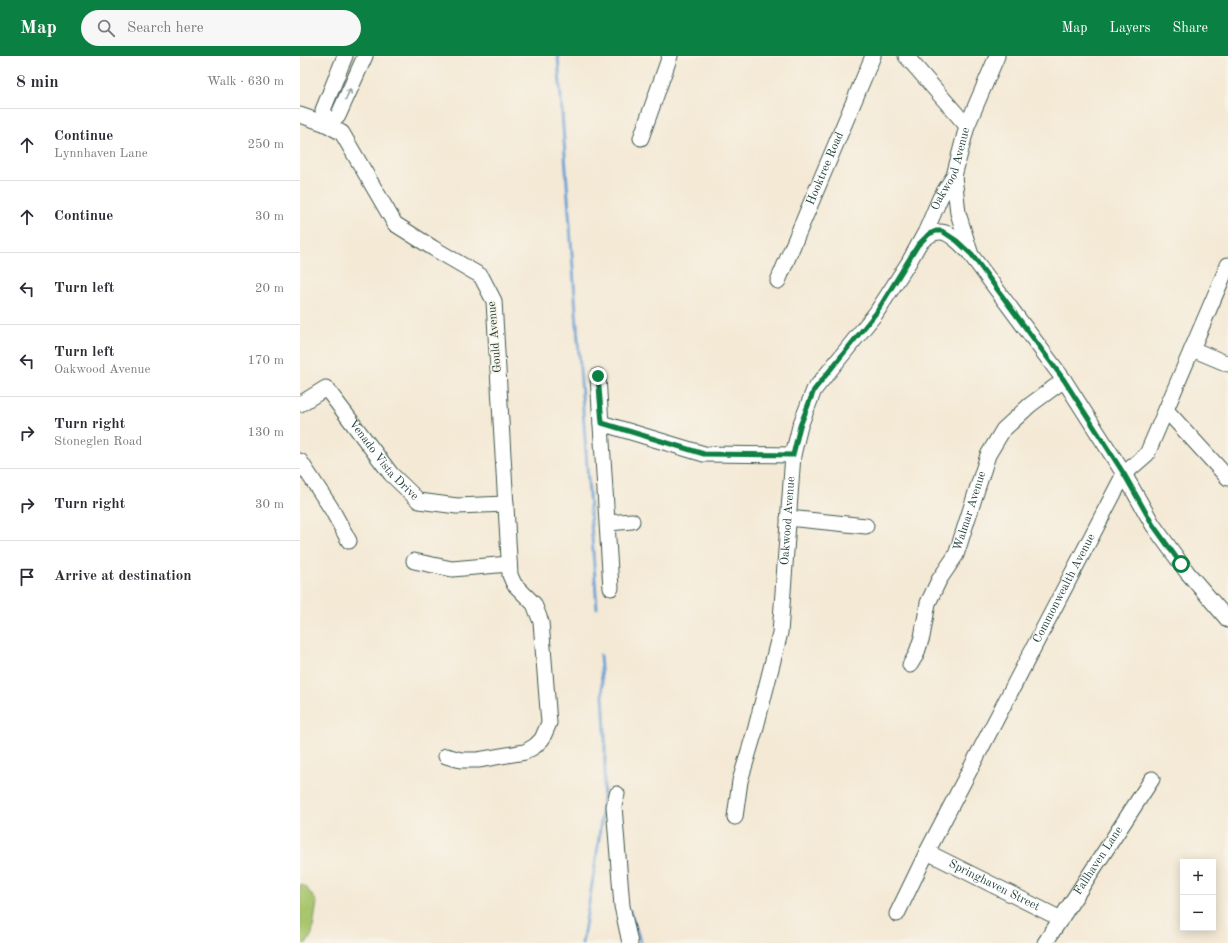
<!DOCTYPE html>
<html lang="en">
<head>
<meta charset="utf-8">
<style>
  :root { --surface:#fff; --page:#f7f7f7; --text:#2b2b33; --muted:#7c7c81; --line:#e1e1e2; --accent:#0b8043 }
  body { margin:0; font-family:"Old Standard TT",serif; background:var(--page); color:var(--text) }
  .controls { position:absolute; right:12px; bottom:12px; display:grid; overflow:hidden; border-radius:0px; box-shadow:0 2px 10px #0003 }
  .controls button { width:36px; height:36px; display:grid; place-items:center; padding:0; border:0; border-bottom:1px solid var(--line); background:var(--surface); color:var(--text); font:20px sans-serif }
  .stop { position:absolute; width:12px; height:12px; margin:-9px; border:3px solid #0b8043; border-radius:50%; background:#fff }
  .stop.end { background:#0b8043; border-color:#fff; box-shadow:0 1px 4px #0008 }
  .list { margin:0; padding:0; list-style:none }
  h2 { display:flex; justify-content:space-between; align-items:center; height:52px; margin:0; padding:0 16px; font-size:17px }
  h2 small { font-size:13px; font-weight:400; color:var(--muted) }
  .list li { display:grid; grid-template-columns:26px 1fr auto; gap:12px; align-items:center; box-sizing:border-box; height:72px; padding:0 16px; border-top:1px solid var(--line) }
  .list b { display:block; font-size:15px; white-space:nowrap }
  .list p { margin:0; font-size:13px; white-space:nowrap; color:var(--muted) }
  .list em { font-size:13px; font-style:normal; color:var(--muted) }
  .icon { flex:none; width:22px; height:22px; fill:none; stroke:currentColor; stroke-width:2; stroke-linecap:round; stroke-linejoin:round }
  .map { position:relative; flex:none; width:928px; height:887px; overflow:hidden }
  header { display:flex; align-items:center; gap:24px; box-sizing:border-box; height:56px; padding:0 20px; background:var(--accent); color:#fff }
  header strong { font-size:19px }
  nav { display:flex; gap:22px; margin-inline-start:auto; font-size:14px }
  .search { width:280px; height:36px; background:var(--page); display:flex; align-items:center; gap:10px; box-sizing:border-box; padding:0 14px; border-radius:22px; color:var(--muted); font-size:15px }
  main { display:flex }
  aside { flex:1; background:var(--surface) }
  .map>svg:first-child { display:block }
</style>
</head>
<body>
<header>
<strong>Map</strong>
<div class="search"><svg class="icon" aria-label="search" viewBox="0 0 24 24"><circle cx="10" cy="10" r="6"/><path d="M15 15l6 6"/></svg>Search here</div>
<nav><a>Map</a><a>Layers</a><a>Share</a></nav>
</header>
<main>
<aside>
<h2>8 min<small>Walk · 630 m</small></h2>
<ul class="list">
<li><svg class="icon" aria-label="ahead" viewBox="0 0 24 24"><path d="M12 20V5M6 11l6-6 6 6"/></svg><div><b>Continue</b><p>Lynnhaven Lane</p></div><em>250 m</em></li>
<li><svg class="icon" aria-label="ahead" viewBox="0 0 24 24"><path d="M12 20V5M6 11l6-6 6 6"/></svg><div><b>Continue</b></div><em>30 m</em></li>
<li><svg class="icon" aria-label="left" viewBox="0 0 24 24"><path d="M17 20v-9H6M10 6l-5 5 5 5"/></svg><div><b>Turn left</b></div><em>20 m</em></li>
<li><svg class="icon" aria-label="left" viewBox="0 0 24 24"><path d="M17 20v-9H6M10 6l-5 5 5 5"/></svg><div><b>Turn left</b><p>Oakwood Avenue</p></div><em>170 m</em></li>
<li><svg class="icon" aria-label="right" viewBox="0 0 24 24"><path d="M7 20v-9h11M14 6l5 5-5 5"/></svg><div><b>Turn right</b><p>Stoneglen Road</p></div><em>130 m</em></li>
<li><svg class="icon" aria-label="right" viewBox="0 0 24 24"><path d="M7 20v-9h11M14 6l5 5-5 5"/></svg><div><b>Turn right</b></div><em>30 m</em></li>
<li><svg class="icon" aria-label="arrive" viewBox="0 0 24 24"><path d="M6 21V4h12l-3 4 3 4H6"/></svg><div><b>Arrive at destination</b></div></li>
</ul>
</aside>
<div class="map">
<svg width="928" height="887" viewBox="0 0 928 887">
  <rect width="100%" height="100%" fill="#f7f3e8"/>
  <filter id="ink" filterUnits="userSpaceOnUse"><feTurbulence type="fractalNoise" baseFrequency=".025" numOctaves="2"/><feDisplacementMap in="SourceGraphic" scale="8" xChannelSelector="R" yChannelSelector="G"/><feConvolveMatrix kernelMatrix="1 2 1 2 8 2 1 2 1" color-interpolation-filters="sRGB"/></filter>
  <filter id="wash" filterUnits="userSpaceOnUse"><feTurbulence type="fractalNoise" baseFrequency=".012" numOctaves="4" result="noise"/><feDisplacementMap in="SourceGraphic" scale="16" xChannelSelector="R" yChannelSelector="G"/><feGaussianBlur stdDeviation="0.9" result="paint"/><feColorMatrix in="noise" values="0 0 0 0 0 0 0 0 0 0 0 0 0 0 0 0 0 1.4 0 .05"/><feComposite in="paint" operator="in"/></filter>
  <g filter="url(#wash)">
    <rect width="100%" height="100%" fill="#f4e9d5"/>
    <path fill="#a8c66d" stroke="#648250" d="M0 828 6 831 17 846 12 878 7 887H0Z"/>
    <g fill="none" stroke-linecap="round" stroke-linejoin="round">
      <path stroke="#669ed4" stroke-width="3" d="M258 0 297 552
        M330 855 341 887
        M282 887C293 824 305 761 305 696 306 664 302 631 300 599"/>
    </g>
  </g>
  <g filter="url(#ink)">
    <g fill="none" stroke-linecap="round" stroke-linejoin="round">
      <defs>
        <g id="minor">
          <path d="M606 0 667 70"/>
          <path d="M0 59 26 68 42 77 95 168 133 192 181 220 194 245 210 519 214 528 234 548 241 566 249 667 242 683 235 690 225 696 178 704H161L146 700"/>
          <path d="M26 68 38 60 65 0"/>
          <path d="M26 68 23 54 45 0"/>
          <path d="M341 82 370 0"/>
          <path d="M654 120 658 157 671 199 764 324 824 418 853 469 887 516 928 564"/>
          <path d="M621 186C642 165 653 181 670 197"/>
          <path id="s1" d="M478 225 573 0"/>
          <path d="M892 293 928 308"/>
          <path d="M298 320 311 532"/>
          <path id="s2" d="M0 348 26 332 91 418 119 445 157 450 206 448"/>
          <path d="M866 354 928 422"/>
          <path d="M301 367 404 398 493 399"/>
          <path d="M0 405 31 452 49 485"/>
          <path d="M488 462 566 470"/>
          <path d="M308 467 332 465"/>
          <path d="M114 505 152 513 209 508"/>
          <path id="s3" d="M610 609 616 599 622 581 628 547 639 524 656 499 688 399 703 374 730 349 764 324"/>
          <path d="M317 738 314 750 322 850 330 887"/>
          <path id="s4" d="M435 761 440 725 455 675 480 577 493 399 500 370 514 334 576 257 609 206 626 175 640 142 654 120 667 70 697 0"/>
          <path id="s5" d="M627 796 761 863"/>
          <path id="s6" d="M597 858 627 796 824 418 847 398 928 209"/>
          <path id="s7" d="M745 887 852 723"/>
        </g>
      </defs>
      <use href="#minor" stroke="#3f574c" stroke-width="17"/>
      <use href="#minor" stroke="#fff" stroke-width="15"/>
    </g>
    <defs><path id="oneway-shaft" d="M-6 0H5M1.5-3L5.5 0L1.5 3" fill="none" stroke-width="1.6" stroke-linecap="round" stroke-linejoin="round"/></defs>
    <use stroke="#8f9e9a" href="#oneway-shaft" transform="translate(48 38) rotate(-66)"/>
  </g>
  <g fill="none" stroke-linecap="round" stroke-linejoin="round" filter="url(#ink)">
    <path stroke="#0b8043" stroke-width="5" d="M298 320 302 367 404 398 493 399 500 370 514 334 576 257 618 189 629 178 636 175H642L657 185 672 199 764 324 824 418 853 469 881 508"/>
  </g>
  <g text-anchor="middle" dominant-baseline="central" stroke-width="3" stroke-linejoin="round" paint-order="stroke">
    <g font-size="12" fill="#1f3d34" stroke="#f7f3e8">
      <text stroke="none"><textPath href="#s1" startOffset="122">Hooktree Road</textPath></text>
      <text stroke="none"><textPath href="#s4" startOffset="699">Oakwood Avenue</textPath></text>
      <text transform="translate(195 281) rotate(-95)">Gould Avenue</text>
      <text stroke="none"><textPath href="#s2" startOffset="123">Venado Vista Drive</textPath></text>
      <text stroke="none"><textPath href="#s3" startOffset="167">Walmar Avenue</textPath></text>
      <text stroke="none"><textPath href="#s4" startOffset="302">Oakwood Avenue</textPath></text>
      <text stroke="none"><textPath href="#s6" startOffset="366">Commonwealth Avenue</textPath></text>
      <text stroke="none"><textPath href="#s7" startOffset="98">Fallhaven Lane</textPath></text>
      <text stroke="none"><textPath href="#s5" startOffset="75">Springhaven Street</textPath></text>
    </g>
  </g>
</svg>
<div class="controls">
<button>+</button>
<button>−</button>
</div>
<div class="stop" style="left:881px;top:508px"></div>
<div class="stop end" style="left:298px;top:320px"></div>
</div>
</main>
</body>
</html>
